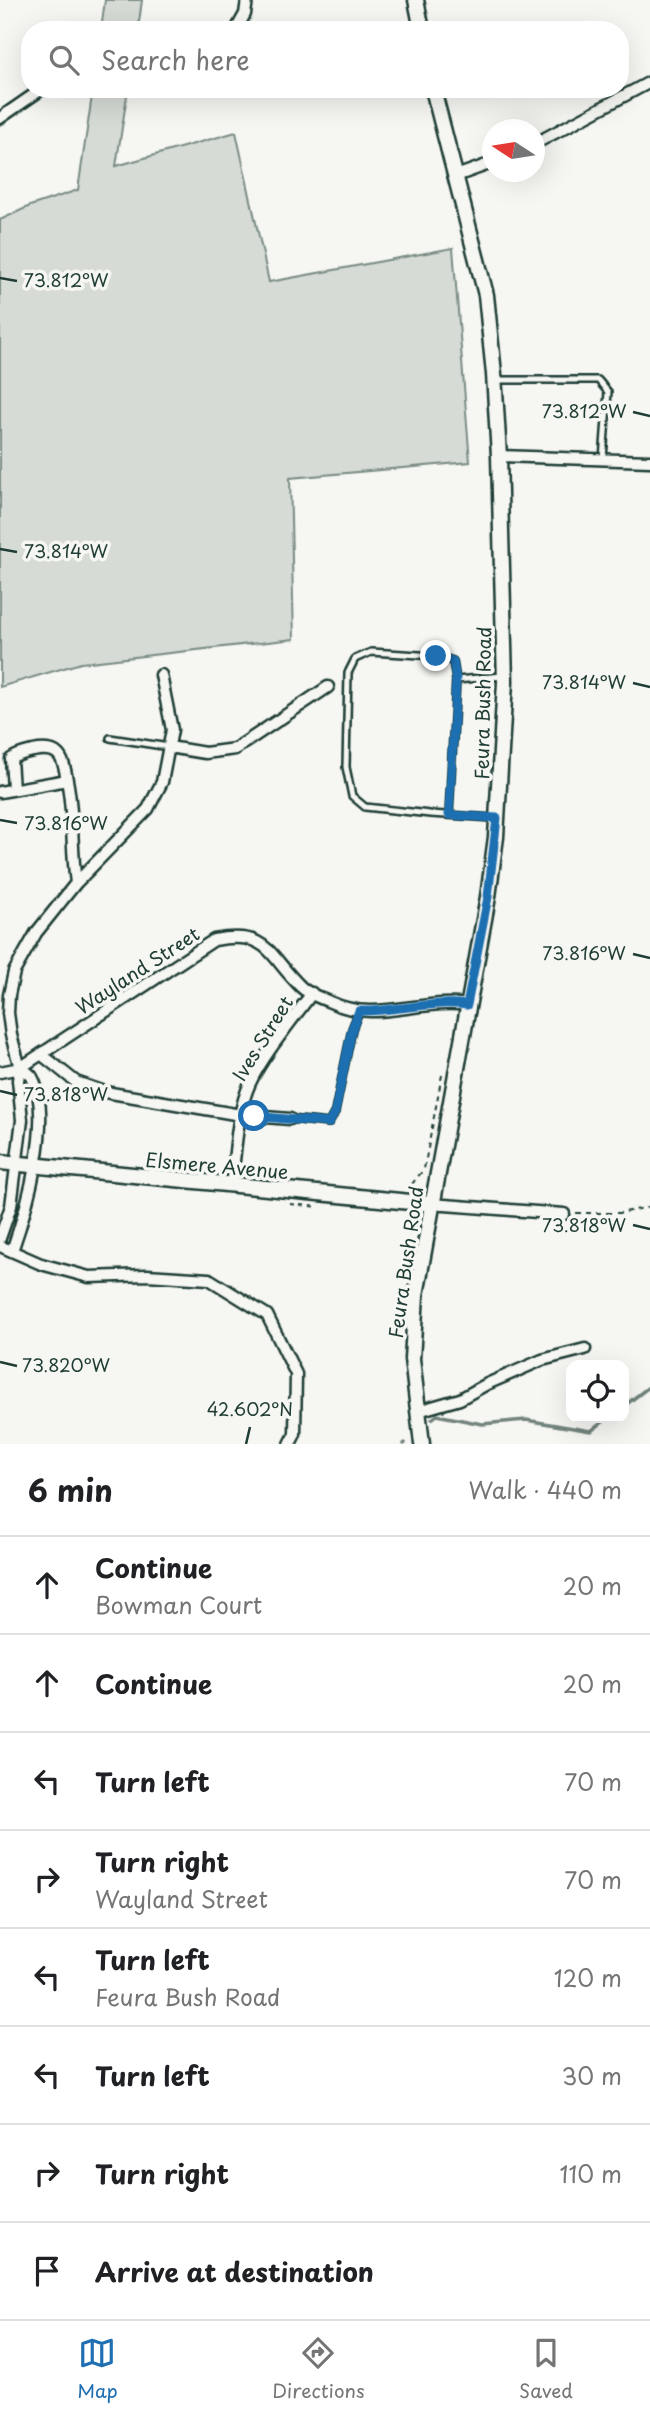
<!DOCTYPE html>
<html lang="en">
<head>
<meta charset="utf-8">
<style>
  :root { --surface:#fff; --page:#f6f6f6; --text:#202124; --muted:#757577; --line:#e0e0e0; --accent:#1f6fb2 }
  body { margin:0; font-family:"Playpen Sans",sans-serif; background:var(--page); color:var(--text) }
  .controls { position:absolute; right:21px; bottom:21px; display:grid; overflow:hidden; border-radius:14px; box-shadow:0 7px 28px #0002 }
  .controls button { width:63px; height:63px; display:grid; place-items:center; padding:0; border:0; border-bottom:2px solid var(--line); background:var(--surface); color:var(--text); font:35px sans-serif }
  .compass { position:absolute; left:482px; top:119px; width:63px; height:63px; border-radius:50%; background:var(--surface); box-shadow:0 7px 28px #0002; rotate:282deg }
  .stop { position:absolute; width:21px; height:21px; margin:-16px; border:5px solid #1f6fb2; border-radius:50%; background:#fff }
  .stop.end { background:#1f6fb2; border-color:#fff; box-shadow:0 2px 7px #0008 }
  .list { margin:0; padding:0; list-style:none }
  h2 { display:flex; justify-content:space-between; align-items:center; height:91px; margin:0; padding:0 28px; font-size:30px }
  h2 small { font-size:23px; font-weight:400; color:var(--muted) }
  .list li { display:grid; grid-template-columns:46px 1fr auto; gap:21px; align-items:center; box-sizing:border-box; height:98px; padding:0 28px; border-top:2px solid var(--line) }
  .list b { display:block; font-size:26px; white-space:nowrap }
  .list p { margin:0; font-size:23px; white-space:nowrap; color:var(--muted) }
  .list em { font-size:23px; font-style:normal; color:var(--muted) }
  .icon { flex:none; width:38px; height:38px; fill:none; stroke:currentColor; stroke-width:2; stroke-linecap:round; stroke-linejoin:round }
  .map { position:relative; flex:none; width:650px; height:1444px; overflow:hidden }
  .search { position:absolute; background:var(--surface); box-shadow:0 7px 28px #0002; left:21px; right:21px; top:21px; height:77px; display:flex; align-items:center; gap:18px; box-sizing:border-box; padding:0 24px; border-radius:28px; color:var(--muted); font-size:26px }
  .sheet { height:875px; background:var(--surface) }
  nav { display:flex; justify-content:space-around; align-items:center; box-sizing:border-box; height:98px; border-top:2px solid var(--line); background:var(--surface); font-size:19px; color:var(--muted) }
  nav a { display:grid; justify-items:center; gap:4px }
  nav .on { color:var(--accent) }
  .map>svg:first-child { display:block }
</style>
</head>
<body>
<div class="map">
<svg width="650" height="1444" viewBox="0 0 650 1444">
  <rect width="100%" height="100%" fill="#f6f6f2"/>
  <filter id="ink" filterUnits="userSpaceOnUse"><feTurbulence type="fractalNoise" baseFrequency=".0143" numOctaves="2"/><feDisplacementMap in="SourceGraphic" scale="14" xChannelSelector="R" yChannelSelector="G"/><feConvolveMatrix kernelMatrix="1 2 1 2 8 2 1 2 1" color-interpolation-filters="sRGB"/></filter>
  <g filter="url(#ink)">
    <path fill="#d6dbd6" stroke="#7a8c85" stroke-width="2" d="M105 0H142L138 30H101Z
      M93 89H128L116 166 236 132 269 282 453 248 470 462 290 478 294 639 81 663 0 687V220L30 206 78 190Z"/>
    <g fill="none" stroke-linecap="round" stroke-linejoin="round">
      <path stroke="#72847d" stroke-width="3.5" d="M624 1406 650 1386
        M432 1419 437 1415 482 1424 526 1420 591 1431 608 1418
        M404 1444 405 1443"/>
      <defs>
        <path id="service" d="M494 380H598L608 392 603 459
          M110 738 169 747
          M449 815 456 680
          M494 818 430 814 365 807 352 796 346 767 348 673 355 659 371 652 436 656 453 661 456 680 503 676
          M290 1119 329 1123 335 1112 352 1029 359 1011"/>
        <path id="minor" d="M236 30 245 14 247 0
          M0 118 42 89
          M534 144 650 82
          M456 176 492 163
          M499 456 650 461
          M169 747 205 753 235 749 328 687
          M13 789 11 759C18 754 25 753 33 751 59 746 63 756 67 780
          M0 792 67 780C74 814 71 848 76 883
          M41 1054 76 1082 105 1092 241 1115 290 1119
          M0 1072 20 1068 214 940C269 930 267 954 301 987 308 994 321 998 330 1002 377 1024 418 998 468 1005
          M231 1185C236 1153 236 1114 250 1083 263 1055 293 1019 312 993
          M431 1204 564 1214
          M0 1238 11 1206 22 1120 18 1080 20 1068 11 1035 8 1013 9 995 14 972 36 933 76 883 148 809 162 782 172 730 161 675
          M0 1246 41 1264 89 1277 147 1275 209 1279 267 1315 296 1374 295 1434 290 1444
          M12 1251C26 1211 54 1117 32 1077 30 1073 25 1071 20 1068
          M418 1411 460 1399 487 1384 542 1360 585 1349"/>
        <path id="secondary" d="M416 0 422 30
          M0 1162 431 1204
          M422 1444 412 1359 416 1295 488 897 496 837 505 682 499 456 494 374 486 295 433 89"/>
      </defs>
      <use href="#service" stroke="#1f3d34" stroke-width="10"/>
      <use href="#minor" stroke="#1f3d34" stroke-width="15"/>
      <use href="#secondary" stroke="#1f3d34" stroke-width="19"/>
      <path stroke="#1f3d34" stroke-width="2" stroke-dasharray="5 5" stroke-linecap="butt" d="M412 1184 424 1169 442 1075
        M290 1204 319 1207
        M576 1213H619L650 1207"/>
      <use href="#service" stroke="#f6f6f2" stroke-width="5"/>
      <use href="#minor" stroke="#f6f6f2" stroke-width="10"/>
      <use href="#secondary" stroke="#f6f6f2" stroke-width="14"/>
    </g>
  </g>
  <g fill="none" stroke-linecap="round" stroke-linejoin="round" filter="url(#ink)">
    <path stroke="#1f6fb2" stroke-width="9" d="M254 1116 329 1123 335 1112 352 1029 359 1011C396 1012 431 1000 467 1005L488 897 497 818 449 815 456 680 453 661 436 656"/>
  </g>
  <path fill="none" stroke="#1f3d34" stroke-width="2.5" d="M0 278 17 281M633 412 650 416M0 549 17 552M633 683 650 687M0 820 17 823M633 954 650 958M0 1091 17 1095M633 1225 650 1229M0 1362 17 1366M246 1444 250 1427"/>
  <g text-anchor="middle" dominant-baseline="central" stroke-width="7" stroke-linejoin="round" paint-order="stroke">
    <g font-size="19" fill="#1f3d34" stroke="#f6f6f2">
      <text transform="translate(482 703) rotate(-89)">Feura Bush Road</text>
      <text transform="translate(137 970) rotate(-33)">Wayland Street</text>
      <text transform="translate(262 1038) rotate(-58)">Ives Street</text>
      <text transform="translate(217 1165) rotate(5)">Elsmere Avenue</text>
      <text transform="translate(405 1262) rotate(-82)">Feura Bush Road</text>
    </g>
  </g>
  <g font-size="18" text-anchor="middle" fill="#1f3d34" stroke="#f6f6f2" stroke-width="7" stroke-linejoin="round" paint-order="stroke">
    <text x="66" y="287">73.812°W</text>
    <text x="584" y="418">73.812°W</text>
    <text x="66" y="558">73.814°W</text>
    <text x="584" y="689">73.814°W</text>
    <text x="66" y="830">73.816°W</text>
    <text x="584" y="960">73.816°W</text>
    <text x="66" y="1101">73.818°W</text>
    <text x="584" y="1232">73.818°W</text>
    <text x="66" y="1372">73.820°W</text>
    <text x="250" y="1416">42.602°N</text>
  </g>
</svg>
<div class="controls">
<button><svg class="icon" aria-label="locate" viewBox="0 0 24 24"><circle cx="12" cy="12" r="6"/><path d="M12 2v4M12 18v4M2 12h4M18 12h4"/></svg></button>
</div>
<svg class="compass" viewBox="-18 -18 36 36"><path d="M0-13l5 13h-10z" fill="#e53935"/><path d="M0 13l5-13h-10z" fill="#757577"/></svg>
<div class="stop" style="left:254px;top:1116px"></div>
<div class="stop end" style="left:436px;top:656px"></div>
<div class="search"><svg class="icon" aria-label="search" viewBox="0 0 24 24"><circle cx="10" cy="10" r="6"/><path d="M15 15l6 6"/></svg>Search here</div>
</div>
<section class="sheet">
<h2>6 min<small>Walk · 440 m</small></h2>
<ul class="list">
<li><svg class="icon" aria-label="ahead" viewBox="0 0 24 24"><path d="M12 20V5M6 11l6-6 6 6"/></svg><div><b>Continue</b><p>Bowman Court</p></div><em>20 m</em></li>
<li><svg class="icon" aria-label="ahead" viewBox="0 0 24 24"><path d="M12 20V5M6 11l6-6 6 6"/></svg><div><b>Continue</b></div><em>20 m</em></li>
<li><svg class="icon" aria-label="left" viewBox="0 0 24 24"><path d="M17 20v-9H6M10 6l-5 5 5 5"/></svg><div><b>Turn left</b></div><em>70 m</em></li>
<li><svg class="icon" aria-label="right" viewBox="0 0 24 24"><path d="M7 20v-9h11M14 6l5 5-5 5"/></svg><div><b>Turn right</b><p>Wayland Street</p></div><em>70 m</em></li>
<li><svg class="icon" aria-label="left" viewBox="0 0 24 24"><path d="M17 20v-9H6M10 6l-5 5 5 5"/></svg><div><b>Turn left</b><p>Feura Bush Road</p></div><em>120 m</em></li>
<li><svg class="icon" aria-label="left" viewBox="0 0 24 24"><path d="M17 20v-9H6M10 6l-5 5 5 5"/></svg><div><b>Turn left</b></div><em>30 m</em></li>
<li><svg class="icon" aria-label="right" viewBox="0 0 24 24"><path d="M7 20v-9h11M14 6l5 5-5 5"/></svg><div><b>Turn right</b></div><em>110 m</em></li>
<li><svg class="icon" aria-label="arrive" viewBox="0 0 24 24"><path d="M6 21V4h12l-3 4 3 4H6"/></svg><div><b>Arrive at destination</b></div></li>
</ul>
</section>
<nav>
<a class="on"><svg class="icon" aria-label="map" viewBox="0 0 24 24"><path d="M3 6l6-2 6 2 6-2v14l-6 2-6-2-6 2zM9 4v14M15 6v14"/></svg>Map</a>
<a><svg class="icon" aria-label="directions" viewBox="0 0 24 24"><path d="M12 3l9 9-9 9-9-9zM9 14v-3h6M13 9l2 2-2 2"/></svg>Directions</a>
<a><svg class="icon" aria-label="saved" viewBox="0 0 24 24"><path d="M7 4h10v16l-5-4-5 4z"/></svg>Saved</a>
</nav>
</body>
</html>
